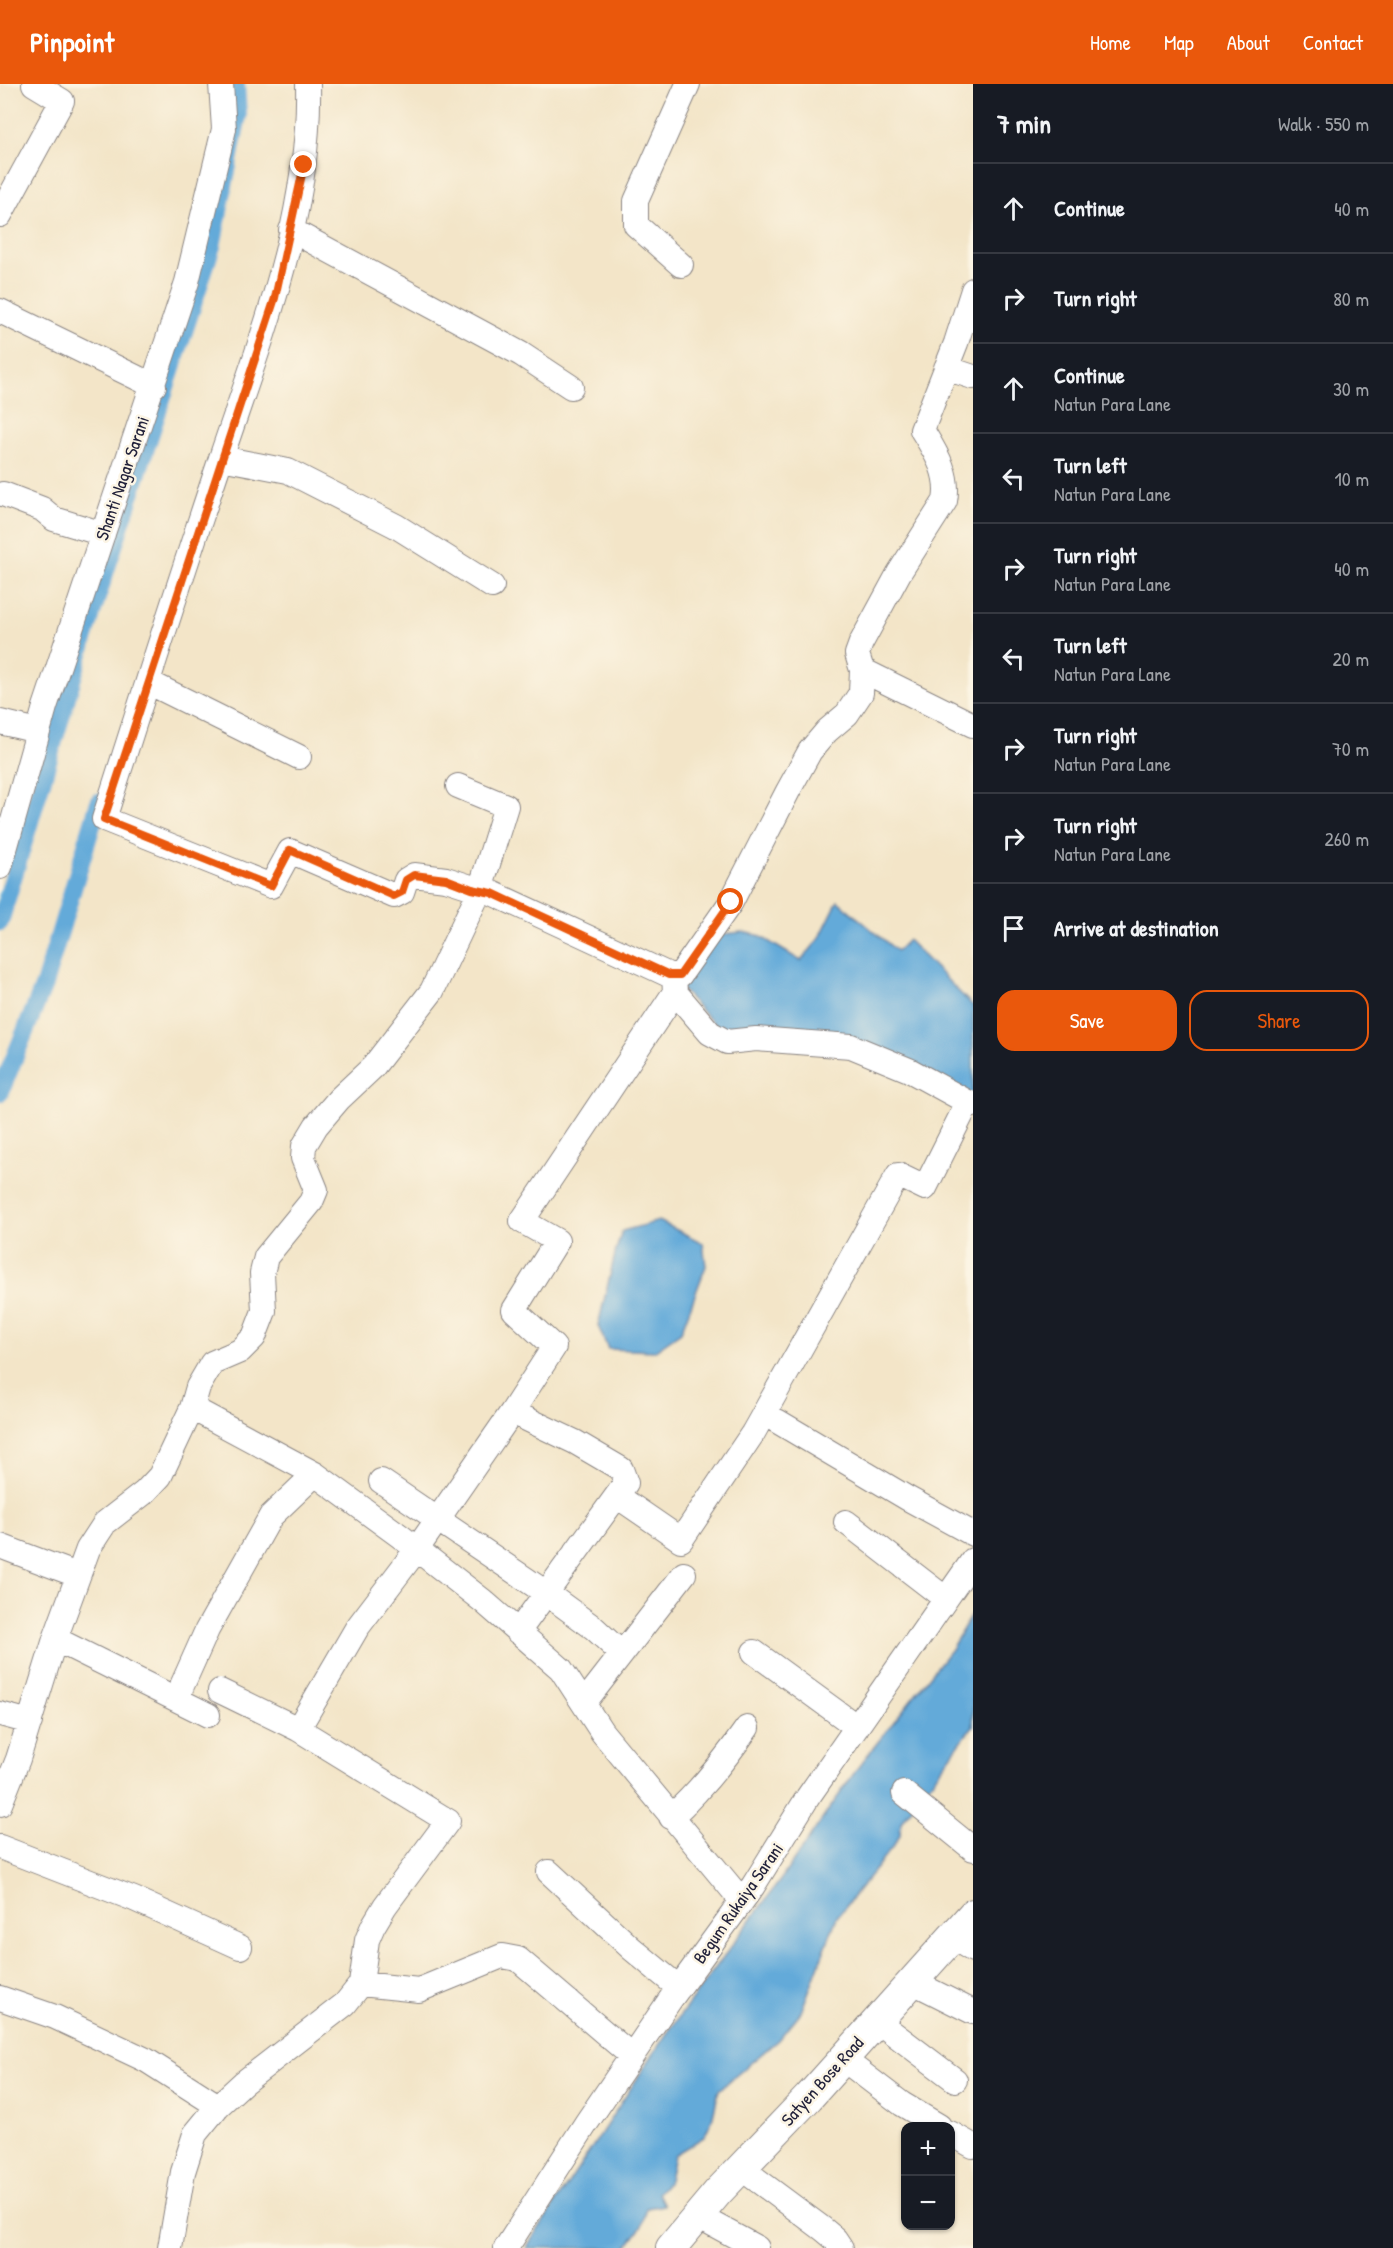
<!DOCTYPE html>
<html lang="en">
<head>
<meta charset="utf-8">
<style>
  :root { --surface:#171b24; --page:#20242c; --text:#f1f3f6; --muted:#9ea1a6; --line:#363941; --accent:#ea580c }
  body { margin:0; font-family:"Patrick Hand",sans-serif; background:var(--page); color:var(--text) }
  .controls { position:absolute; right:18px; bottom:18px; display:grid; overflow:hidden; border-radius:12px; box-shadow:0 2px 4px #0004 }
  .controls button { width:54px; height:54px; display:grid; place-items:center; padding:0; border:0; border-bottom:2px solid var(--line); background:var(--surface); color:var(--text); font:30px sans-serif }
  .stop { position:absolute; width:18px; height:18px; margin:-14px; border:4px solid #ea580c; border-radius:50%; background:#fff }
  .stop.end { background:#ea580c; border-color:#fff; box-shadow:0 2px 6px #0008 }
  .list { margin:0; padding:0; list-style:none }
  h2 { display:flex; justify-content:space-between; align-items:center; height:78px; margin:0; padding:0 24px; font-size:26px }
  h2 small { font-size:20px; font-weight:400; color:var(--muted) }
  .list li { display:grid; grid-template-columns:39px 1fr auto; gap:18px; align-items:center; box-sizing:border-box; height:90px; padding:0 24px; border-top:2px solid var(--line) }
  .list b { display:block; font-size:22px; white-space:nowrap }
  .list p { margin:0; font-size:20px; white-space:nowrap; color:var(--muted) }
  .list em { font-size:20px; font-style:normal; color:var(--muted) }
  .actions { display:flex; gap:12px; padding:18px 24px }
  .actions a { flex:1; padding:14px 0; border:2px solid var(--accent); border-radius:18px; text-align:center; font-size:21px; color:var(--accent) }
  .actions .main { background:var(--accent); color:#fff }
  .icon { flex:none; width:33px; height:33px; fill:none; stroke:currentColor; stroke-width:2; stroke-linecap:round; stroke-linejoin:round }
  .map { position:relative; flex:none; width:973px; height:2164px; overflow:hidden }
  header { display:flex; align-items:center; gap:36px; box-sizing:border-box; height:84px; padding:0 30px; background:var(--accent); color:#fff }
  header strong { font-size:28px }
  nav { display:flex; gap:33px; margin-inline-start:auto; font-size:21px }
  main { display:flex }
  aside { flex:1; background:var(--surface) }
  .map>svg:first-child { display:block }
</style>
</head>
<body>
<header>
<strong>Pinpoint</strong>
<nav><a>Home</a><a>Map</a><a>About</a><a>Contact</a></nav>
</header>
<main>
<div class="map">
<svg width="973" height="2164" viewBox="0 0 973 2164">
  <rect width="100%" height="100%" fill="#fcf5e5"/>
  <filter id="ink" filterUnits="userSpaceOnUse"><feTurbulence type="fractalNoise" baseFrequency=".0167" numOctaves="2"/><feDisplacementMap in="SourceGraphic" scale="12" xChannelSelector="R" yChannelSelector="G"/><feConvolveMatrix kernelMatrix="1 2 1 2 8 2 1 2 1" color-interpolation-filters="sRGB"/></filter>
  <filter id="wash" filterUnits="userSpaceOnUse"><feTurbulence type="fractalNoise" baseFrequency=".008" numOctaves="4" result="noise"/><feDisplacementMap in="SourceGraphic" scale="24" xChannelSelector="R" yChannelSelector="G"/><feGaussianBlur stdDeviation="1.35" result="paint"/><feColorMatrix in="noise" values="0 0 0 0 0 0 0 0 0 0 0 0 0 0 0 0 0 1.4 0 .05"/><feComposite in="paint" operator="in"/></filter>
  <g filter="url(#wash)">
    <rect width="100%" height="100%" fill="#f3e5c8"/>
    <path fill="#63aad9" stroke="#42668a" stroke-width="1.5" d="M838 817 897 867 908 856 973 922V1013L914 979 725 946 716 942 681 905 713 859 725 850 742 848 758 851 801 877 819 855Z
      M659 1137 703 1159 706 1182 681 1248 654 1267 608 1265 598 1242 616 1166 622 1147Z
      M973 1528V1642L901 1738 900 1751 892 1764 837 1833 801 1928 778 1956 719 2006 712 2036 704 2053 674 2071 669 2096 658 2109 664 2121 647 2124 642 2142 626 2164H526L665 1952 781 1795 859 1682 951 1565Z"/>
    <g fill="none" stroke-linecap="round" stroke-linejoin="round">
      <path stroke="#63aad9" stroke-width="18" d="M0 838 93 526 212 162 238 31 236 0
        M0 1009 44 901 99 718"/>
    </g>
  </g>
  <g filter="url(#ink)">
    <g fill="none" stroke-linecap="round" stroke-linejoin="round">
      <defs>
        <path id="minor" d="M308 0C311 131 261 255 220 377 180 496 142 615 104 735L271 802 290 767 394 812 402 808 406 796 414 791 446 795 480 806 506 722 458 702
          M0 131 62 17 34 0
          M291 146 521 270 571 303
          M681 181 636 141V117L688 0
          M0 227 154 302
          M946 284 973 293
          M221 374 288 387 396 442 492 502
          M3 410 42 425 54 435 103 450
          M862 586 973 641
          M148 598 299 673
          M0 638 38 647
          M0 783 45 623 187 198 224 45 221 0
          M674 893 675 908 710 949 727 958 756 955 851 962 909 986 973 1021
          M192 1324 315 1390 400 1452 483 1517 561 1585 602 1648 742 1817
          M512 1328 575 1358 621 1385 626 1399 518 1548
          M777 1337 907 1414 973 1450
          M381 1397 546 1509 594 1544 622 1570
          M617 1412 681 1456 753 1349 898 1091 925 1104 968 1018
          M846 1438 946 1515
          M0 1462 77 1491
          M55 1555 208 1631
          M754 1568 857 1643
          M176 1615 207 1546 271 1432 315 1390
          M584 1619 684 1490
          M0 1630 30 1638
          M298 1645 357 1544 417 1465 512 1328 554 1263 514 1226 557 1157 522 1137 675 908
          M904 1709 973 1765
          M0 1720 18 1675 55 1555 88 1465 105 1439 145 1408 160 1392 192 1324 198 1303 212 1279 240 1267 254 1253 264 1227 262 1189 266 1173 311 1118 316 1106 303 1074 304 1062 316 1042 339 1015 373 983 432 907 480 806 492 809 669 891H680L731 818 788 707 810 667 827 647 847 630 861 609 862 586 857 570 861 559 899 489 945 417C950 390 936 369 922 346L956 259 973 206
          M671 1733C701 1706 724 1677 747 1644
          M0 1763 134 1815 240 1863
          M549 1788 631 1864 679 1904
          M952 1853 973 1866
          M913 1898 973 1928
          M361 1900 419 1906 502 1872 518 1875 632 1972
          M0 1914 55 1933 146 1976 218 2022
          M877 1937 955 1996
          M843 1975 902 2020 939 2042
          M950 2049 973 2062
          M741 2084 823 2145 835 2155 841 2164
          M698 2132 757 2164
          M170 2164 183 2088 195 2050 218 2022 243 1999 345 1920 361 1900 367 1856 373 1842 385 1822 448 1737 298 1645 220 1607
          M506 2164 587 2038 670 1916 753 1802 808 1713 973 1476"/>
        <path id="major" d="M671 2164 718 2108 809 2013 973 1830"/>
      </defs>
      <use href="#minor" stroke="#8a8482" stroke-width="26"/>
      <use href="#major" stroke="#8a8482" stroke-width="32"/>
      <use href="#minor" stroke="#fff" stroke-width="24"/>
      <use href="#major" stroke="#fff" stroke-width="30"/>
    </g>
  </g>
  <g fill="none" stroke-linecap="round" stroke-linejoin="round" filter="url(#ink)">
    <path stroke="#ea580c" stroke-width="8" d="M304 81 275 214 104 735 271 802 290 766 394 812 402 808 406 796 414 791 446 795 472 805 492 809 669 891H680L731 818"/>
  </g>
  <g text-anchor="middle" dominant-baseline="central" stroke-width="5" stroke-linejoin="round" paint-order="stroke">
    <g font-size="18" fill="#22223b" stroke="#fcf5e5">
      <text transform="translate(122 394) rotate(-71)">Shanti Nagar Sarani</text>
      <text transform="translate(738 1819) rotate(-55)">Begum Rukaiya Sarani</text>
      <text transform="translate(822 1997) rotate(-48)">Satyen Bose Road</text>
    </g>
  </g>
</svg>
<div class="controls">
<button>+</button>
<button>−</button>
</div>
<div class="stop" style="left:731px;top:818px"></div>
<div class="stop end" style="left:304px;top:81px"></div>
</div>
<aside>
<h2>7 min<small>Walk · 550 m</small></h2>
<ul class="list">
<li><svg class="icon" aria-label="ahead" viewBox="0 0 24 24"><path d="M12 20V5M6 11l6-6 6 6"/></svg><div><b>Continue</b></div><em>40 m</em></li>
<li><svg class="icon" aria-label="right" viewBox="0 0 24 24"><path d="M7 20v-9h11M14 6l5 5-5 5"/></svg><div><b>Turn right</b></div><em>80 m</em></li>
<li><svg class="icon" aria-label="ahead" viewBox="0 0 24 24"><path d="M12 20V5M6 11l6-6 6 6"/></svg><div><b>Continue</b><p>Natun Para Lane</p></div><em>30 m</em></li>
<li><svg class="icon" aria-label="left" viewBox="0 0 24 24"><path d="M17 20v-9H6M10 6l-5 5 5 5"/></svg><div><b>Turn left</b><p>Natun Para Lane</p></div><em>10 m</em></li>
<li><svg class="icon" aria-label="right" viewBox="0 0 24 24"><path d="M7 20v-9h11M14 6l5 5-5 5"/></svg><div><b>Turn right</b><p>Natun Para Lane</p></div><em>40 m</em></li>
<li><svg class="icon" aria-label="left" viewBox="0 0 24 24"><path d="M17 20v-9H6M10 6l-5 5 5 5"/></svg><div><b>Turn left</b><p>Natun Para Lane</p></div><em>20 m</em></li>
<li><svg class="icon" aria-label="right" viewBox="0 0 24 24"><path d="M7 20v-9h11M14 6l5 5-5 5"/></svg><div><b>Turn right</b><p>Natun Para Lane</p></div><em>70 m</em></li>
<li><svg class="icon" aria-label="right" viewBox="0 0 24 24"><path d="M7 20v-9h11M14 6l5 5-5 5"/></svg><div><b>Turn right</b><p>Natun Para Lane</p></div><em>260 m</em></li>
<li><svg class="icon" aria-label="arrive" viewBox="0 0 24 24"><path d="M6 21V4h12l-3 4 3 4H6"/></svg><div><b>Arrive at destination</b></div></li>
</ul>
<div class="actions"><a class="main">Save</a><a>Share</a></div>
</aside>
</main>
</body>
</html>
